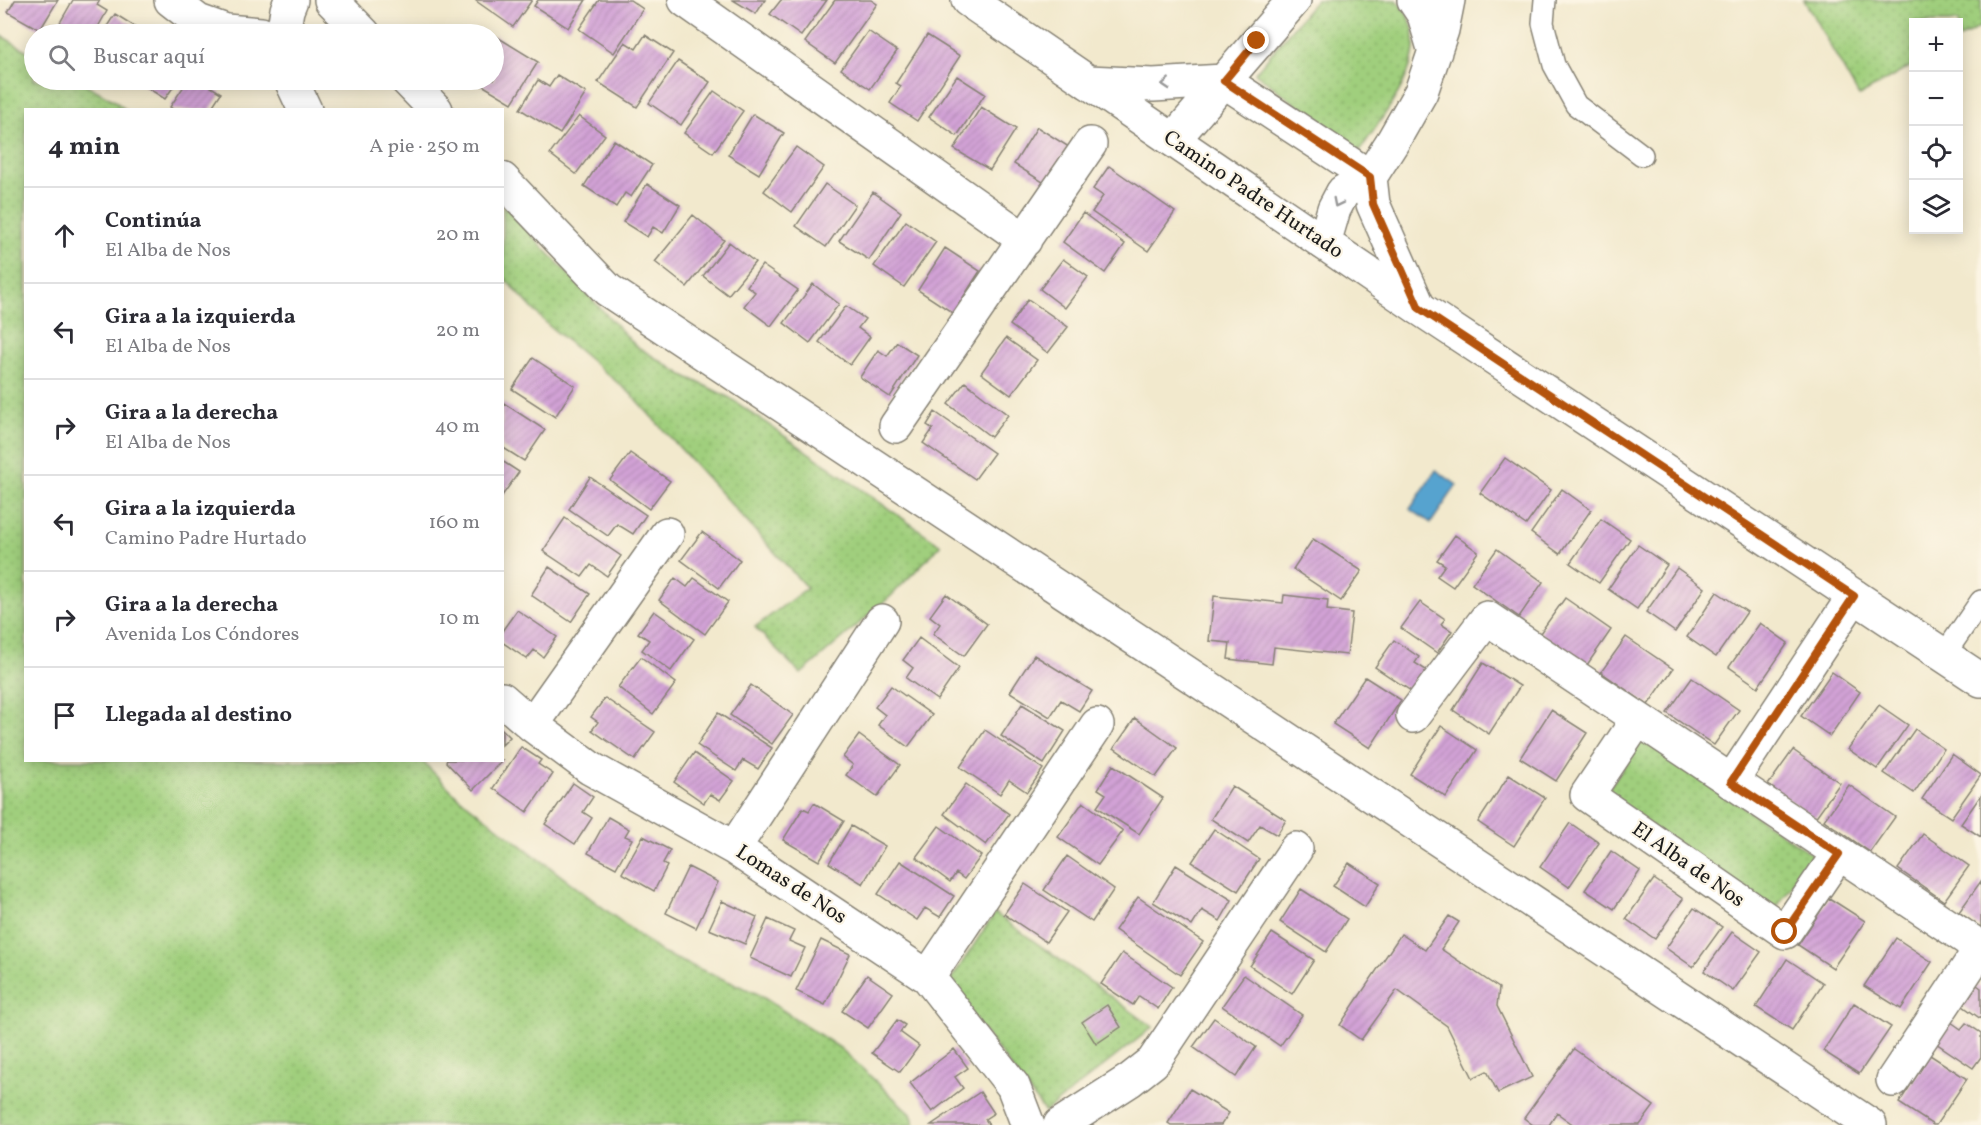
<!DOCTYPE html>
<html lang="es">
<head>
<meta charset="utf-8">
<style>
  :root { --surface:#fff; --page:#f7f7f7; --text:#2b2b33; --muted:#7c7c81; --line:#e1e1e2 }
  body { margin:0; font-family:Vollkorn,serif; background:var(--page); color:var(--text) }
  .controls { position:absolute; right:18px; top:18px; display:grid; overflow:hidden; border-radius:0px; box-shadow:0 3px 15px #0003 }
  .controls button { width:54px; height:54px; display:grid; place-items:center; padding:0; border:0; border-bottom:2px solid var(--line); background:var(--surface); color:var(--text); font:30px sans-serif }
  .stop { position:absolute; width:18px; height:18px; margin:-14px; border:4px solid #b45309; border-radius:50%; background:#fff }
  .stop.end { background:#b45309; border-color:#fff; box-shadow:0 2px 6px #0008 }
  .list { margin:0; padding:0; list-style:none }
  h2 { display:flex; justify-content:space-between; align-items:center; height:78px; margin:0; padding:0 24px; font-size:26px }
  h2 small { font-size:20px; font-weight:400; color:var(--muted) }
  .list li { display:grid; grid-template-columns:39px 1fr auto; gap:18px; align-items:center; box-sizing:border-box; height:96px; padding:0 24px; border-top:2px solid var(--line) }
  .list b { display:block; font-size:22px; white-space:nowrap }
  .list p { margin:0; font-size:20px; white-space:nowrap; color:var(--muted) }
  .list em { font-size:20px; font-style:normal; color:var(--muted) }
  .icon { flex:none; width:33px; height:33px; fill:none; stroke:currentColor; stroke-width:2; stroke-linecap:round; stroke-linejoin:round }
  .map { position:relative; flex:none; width:1981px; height:1125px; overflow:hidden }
  .search { position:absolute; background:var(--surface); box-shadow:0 3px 15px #0003; left:24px; top:24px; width:480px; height:66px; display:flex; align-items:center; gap:15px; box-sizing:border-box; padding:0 21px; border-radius:33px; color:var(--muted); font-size:22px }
  .panel { position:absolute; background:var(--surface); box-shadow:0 3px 15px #0003; left:24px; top:108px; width:480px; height:654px; border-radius:0px }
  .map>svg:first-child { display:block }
</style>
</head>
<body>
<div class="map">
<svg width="1981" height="1125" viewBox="0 0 1981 1125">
  <defs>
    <pattern id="grass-dots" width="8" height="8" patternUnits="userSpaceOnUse" patternTransform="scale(1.5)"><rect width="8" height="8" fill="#a0cf7d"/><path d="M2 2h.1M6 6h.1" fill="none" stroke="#89b16b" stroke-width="1.8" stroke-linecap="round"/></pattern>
    <pattern id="building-hatch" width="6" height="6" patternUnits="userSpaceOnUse" patternTransform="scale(1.5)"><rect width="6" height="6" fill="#d2a2d6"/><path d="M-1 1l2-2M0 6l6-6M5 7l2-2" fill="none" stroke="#b48bb7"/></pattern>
  </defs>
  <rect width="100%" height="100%" fill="#fcf5e5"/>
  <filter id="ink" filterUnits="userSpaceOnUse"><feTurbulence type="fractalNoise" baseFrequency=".0167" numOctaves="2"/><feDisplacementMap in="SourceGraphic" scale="12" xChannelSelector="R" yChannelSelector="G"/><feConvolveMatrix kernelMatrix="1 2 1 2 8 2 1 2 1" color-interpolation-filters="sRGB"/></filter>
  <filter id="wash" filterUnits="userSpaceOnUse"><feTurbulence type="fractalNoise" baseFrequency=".008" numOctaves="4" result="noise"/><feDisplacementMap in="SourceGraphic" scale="24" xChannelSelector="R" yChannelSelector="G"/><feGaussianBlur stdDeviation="1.35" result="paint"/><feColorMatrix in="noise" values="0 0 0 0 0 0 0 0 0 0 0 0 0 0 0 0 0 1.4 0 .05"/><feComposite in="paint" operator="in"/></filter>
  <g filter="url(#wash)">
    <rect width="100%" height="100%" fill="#f2e9cd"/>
    <path fill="url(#grass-dots)" stroke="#5e764c" stroke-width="1.5" d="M1316 0H1396C1444 47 1386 110 1359 152L1255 73Z
      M1804 0H1981V26L1959 39 1958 22H1914L1913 65 1859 96Z
      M0 35 34 55V80H78L113 100 125 109 26 110V760L422 761 457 796 662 953 758 994 840 1048 911 1114 915 1125H0Z
      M503 205 636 346 683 375 730 398 941 545 891 596 801 674 755 627 807 588 630 393 548 325 503 277Z
      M1643 739 1813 855 1774 911 1604 795Z
      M995 913 1153 1027 1045 1112 948 984Z"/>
    <path fill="#56a3cf" stroke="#396076" stroke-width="1.5" d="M1436 470 1457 485 1431 523 1410 509Z"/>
    <g id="blocks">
      <path fill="url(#building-hatch)" d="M15 0H58L40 30 8 12Z
        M73 0H100L97 5 107 11 94 34H69L57 28Z
        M477 0H532L513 27 476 1Z
        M538 0H586L568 28 534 6Z
        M599 0H630L643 9 614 53 579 29Z
        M733 0H765L756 14Z
        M781 0H827L801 36 770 14Z
        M835 0H871L877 4 835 63 805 42Z
        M115 14 147 34H102Z
        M868 31 897 51 870 89 841 69Z
        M494 35 538 62 512 103 477 82 479 80H494Z
        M645 35 673 53 637 107 598 82 625 42 636 49Z
        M927 35 960 56 917 121 890 103 901 86 896 83Z
        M678 61 710 82 681 125 649 103Z
        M557 75 586 93 560 134 520 109 538 80 549 87Z
        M957 76 985 94 957 136 929 117Z
        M135 80H178L165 99Z
        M188 80H215L211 87 221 93 210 110H174L170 107Z
        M714 91 743 111 713 153 684 133Z
        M981 107 1016 129 990 170 954 149Z
        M753 114 784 133 759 174 728 155Z
        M579 116 605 135 576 174 550 154Z
        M1037 127 1069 147 1046 184 1014 164Z
        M614 140 652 165 631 197 625 193 616 207 584 186Z
        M796 147 824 167 792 212 764 191Z
        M1109 166 1175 212 1148 251 1092 212 1103 196 1093 189Z
        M647 184 680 205 663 233 653 227 647 237 623 222Z
        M825 184 855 205 826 247 796 226Z
        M873 192 901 212 869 260 839 241Z
        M1083 213 1125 244 1105 273 1063 242Z
        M693 215 724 240 687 287 655 262Z
        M906 221 936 242 904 287 874 266Z
        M729 242 755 262 728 295 703 276Z
        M945 248 980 271 953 313 918 290Z
        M1063 259 1088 277 1065 308 1040 289Z
        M762 265 798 290 771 326 744 306 755 292 747 286Z
        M813 284 839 304 810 343 784 323Z
        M1028 299 1068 327 1048 353 1010 325Z
        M846 306 865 319 858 328 870 337 850 365 819 342Z
        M1006 338 1037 360 1011 395 981 373Z
        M897 342 917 355 890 397 860 377 878 350 887 356Z
        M533 358 575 386 555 417 512 389Z
        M965 382 1008 415 991 437 948 404Z
        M502 402 545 430 524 461 502 447Z
        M935 412 994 453 975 479 923 443 933 429 927 425Z
        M630 453 670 481 649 509 610 480Z
        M1505 458 1551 490 1526 525 1480 493Z
        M502 461 519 472 502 496Z
        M590 477 646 515 633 534 617 524 608 536 569 509Z
        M1562 489 1591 510 1560 554 1531 533Z
        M565 518 621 556 607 576 591 565 582 577 543 551Z
        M1601 519 1630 539 1599 583 1570 563Z
        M702 532 740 560 719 588 681 560Z
        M1455 535 1478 552 1453 587 1437 576 1445 565 1437 560Z
        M1313 539 1362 571 1341 601 1293 569Z
        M1638 545 1667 565 1637 609 1608 589Z
        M1497 549 1543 582 1519 617 1472 584Z
        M549 567 590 594 571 622 531 595Z
        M1677 568 1705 588 1675 632 1646 612Z
        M675 578 687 587 694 578 728 602 705 634 659 600Z
        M1717 592 1747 612 1716 657 1687 637Z
        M946 594 987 624 964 656 933 634 940 624 930 616Z
        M1284 595 1328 600 1327 610 1352 613 1347 655 1274 647 1272 664 1228 659 1230 643 1209 641 1214 596 1283 603Z
        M1565 598 1611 630 1587 665 1540 633Z
        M1420 602 1445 619 1441 624 1452 631 1437 653 1401 628Z
        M517 610 557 637 543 657 534 650 527 659 502 642V631Z
        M654 611 694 639 671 671 642 650 649 640 638 633Z
        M1760 623 1788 643 1758 687 1729 667Z
        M1626 637 1673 669 1648 705 1601 672Z
        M919 638 959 668 937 700 906 678 913 668 903 660Z
        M1394 640 1419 657 1415 663 1426 670 1411 691 1375 667Z
        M1034 655 1092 691 1079 711 1061 700 1050 717 1010 692Z
        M641 657 676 683 653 714 618 687Z
        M1483 663 1520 686 1489 734 1453 710Z
        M1832 672 1860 692 1830 736 1801 716Z
        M1365 677 1401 700 1370 748 1333 724Z
        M1692 678 1739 710 1714 745 1667 713Z
        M751 685 793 715 772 744 730 715Z
        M891 686 932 715 908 747 878 725 885 715 875 707Z
        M605 698 655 732 635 760 592 730 598 722 591 717Z
        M1022 704 1065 731 1044 764 1001 736Z
        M1879 705 1908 725 1877 769 1848 749Z
        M1551 710 1587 733 1556 781 1520 758Z
        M718 713 772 748 758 769 743 760 736 771 697 745Z
        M1135 718 1177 748 1156 777 1114 748Z
        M1441 726 1477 750 1446 797 1410 774Z
        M502 729 510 737 502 745Z
        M1915 729 1944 749 1914 793 1884 773Z
        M985 730 1043 769 1027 792 1009 780 1000 794 960 767Z
        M859 735 900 765 877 797 846 775 853 765 843 757Z
        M521 747 541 760 538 764 553 774 527 812 493 788Z
        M1793 750 1840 783 1815 818 1768 785Z
        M694 753 734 781 720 800 710 794 704 803 674 782Z
        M1952 754 1981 775 1951 818 1922 799Z
        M447 760H503L473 790 446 762Z
        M1113 765 1163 798 1139 834 1097 807 1106 794 1098 789Z
        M1509 775 1545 798 1514 846 1478 822Z
        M573 783 593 797 583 812 592 818 575 844 545 824Z
        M966 784 1009 814 986 845 944 814Z
        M1849 785 1895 817 1870 852 1824 820Z
        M1232 786 1286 820 1277 835 1260 825 1248 843 1211 819Z
        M1981 795V837L1961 824Z
        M1083 802 1123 831 1098 865 1058 837Z
        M814 803 844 821 819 861 783 840 803 808 809 811Z
        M608 817 629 829 625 836 632 839 616 868 588 853Z
        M1570 823 1599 843 1569 887 1540 867Z
        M851 826 885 846 863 884 829 863Z
        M939 826 981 856 964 879 956 873 950 882 916 857Z
        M1214 829 1259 859 1238 891 1192 862Z
        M1923 834 1969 866 1944 901 1898 869Z
        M643 836 670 850 663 863 667 866 654 891 622 873Z
        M1611 851 1640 871 1614 909 1585 890Z
        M1067 856 1114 889 1092 922 1044 890Z
        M900 861 954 896 940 917 925 908 917 920 878 894Z
        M1349 863 1380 883 1365 907 1333 886Z
        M1176 865 1232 900 1220 921 1202 910 1192 926 1153 902Z
        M688 867 718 882 696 928 666 913Z
        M1654 879 1683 899 1655 939 1626 919Z
        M1981 881V928L1959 912Z
        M1025 884 1067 912 1046 942 1004 914Z
        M1301 889 1347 919 1326 952 1280 922Z
        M1138 897 1203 942 1180 975 1115 930Z
        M1829 898 1865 921 1833 968 1798 945Z
        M722 901 757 917 745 944 709 929Z
        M1694 908 1722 927 1693 967 1666 948Z
        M1449 916 1459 922 1441 949 1499 988 1497 1006 1532 1077 1498 1093 1487 1071 1473 1078 1447 1026 1397 990 1361 1040 1340 1025 1401 934 1425 950Z
        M768 919 794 931 789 941 805 948 791 977 750 958Z
        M1732 932 1761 952 1733 991 1704 971Z
        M1272 933 1314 960 1292 994 1250 966Z
        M1896 938 1932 962 1901 1009 1864 986Z
        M821 940 850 954 825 1005 796 991Z
        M1122 953 1172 987 1158 1009 1139 996 1133 1005 1101 984Z
        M1787 959 1823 983 1792 1030 1756 1007Z
        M867 975 893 993 868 1028 842 1011Z
        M1244 975 1302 1015 1280 1046 1222 1006Z
        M1977 985 1981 988V1019L1963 1006Z
        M1854 1003 1891 1027 1859 1074 1823 1051Z
        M1107 1005 1121 1027 1096 1044 1082 1022Z
        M1214 1018 1256 1047 1236 1077 1193 1047Z
        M897 1020 905 1025 900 1032 919 1046 900 1072 872 1053Z
        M1951 1022 1961 1029 1966 1023 1981 1033V1057L1973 1068 1936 1043Z
        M954 1049 968 1068 955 1077 963 1088 932 1112 910 1083Z
        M1574 1049 1654 1106 1640 1125H1574L1557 1113 1549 1125H1533L1524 1118Z
        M1930 1055 1967 1079 1936 1125H1933L1899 1103Z
        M1190 1089 1229 1113 1221 1125H1171L1168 1123Z
        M980 1092 994 1113 985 1119 989 1125H931Z"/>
    </g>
  </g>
  <g filter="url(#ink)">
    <use href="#blocks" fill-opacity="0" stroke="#878274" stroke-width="1.5"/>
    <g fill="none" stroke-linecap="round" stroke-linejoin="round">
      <defs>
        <path id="lane" d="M1545 0 1543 23 1554 65 1576 105 1642 155
          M1944 655 1981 601"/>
        <path id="street" d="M171 0 198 21 226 31 261 34
          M331 0 364 34
          M685 0 1025 240
          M1414 0 1424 15 1435 52
          M283 34 287 10 291 0
          M291 80 305 110
          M407 80 436 110
          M1088 82 1153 85 1224 81 1370 177
          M1173 140 1294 0
          M1370 177 1373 204 1419 308
          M502 179 608 290 1870 1125
          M1324 243 1334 209 1343 192 1370 177 1393 141 1421 92 1442 30 1448 0
          M896 426 1090 144
          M502 699 532 725 590 768 734 848 928 977 1013 1086 1028 1125
          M1413 716 1487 618 1981 948 1893 1080
          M1638 719 1587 795 1785 932 1839 853
          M532 725 667 534
          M1731 782 1854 596
          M734 848 882 621
          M928 977 1097 725
          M1060 1125 1130 1080 1153 1062 1296 849"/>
        <path id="primary" d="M968 0 1419 308 1981 680"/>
      </defs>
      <use href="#lane" stroke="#878274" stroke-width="24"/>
      <use href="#street" stroke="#878274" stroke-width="36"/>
      <use href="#primary" stroke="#878274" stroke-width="36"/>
      <use href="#lane" stroke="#fff" stroke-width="21"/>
      <use href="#street" stroke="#fff" stroke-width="33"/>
      <use href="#primary" stroke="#fff" stroke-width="33"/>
    </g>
    <defs><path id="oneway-chevron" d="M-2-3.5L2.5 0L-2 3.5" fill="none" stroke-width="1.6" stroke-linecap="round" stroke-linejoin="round" transform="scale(1.5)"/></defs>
    <g stroke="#999">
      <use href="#oneway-chevron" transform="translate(1166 84) rotate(177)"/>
      <use href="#oneway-chevron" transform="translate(1337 203) rotate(117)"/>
    </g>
  </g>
  <g fill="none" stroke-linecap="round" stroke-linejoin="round" filter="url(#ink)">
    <path stroke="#b45309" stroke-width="8" d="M1257 41 1224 81 1370 177 1373 204 1419 308 1854 596 1731 782 1839 854 1785 932"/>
  </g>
  <g text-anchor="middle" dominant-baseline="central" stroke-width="4.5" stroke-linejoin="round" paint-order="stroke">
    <g font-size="21" fill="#1c1c1c" stroke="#fcf5e5">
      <text transform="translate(1253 195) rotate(34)">Camino Padre Hurtado</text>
      <text transform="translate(1688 865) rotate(35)">El Alba de Nos</text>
      <text transform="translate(791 885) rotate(33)">Lomas de Nos</text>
    </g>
  </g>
</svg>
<div class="controls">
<button>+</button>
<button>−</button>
<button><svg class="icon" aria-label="locate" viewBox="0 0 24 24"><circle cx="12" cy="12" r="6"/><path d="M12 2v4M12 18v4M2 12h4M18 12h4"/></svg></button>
<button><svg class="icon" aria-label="layers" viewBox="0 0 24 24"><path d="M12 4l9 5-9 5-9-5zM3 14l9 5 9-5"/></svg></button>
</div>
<div class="stop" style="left:1785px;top:932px"></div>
<div class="stop end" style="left:1257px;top:41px"></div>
<div class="search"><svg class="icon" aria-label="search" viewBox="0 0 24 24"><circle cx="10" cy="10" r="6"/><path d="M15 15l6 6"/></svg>Buscar aquí</div>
<section class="panel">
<h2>4 min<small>A pie · 250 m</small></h2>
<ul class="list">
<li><svg class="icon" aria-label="ahead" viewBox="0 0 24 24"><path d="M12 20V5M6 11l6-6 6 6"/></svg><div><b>Continúa</b><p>El Alba de Nos</p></div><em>20 m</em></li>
<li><svg class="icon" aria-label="left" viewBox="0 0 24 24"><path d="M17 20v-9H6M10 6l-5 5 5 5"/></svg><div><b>Gira a la izquierda</b><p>El Alba de Nos</p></div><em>20 m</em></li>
<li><svg class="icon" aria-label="right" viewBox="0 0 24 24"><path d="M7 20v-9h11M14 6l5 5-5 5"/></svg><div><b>Gira a la derecha</b><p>El Alba de Nos</p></div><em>40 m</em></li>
<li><svg class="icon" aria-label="left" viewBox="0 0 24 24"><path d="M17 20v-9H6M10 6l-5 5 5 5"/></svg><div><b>Gira a la izquierda</b><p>Camino Padre Hurtado</p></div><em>160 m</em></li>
<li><svg class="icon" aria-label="right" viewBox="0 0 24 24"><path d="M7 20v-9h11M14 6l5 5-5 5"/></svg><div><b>Gira a la derecha</b><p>Avenida Los Cóndores</p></div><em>10 m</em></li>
<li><svg class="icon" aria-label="arrive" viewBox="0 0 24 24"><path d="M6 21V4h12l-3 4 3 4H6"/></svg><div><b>Llegada al destino</b></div></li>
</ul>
</section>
</div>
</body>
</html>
